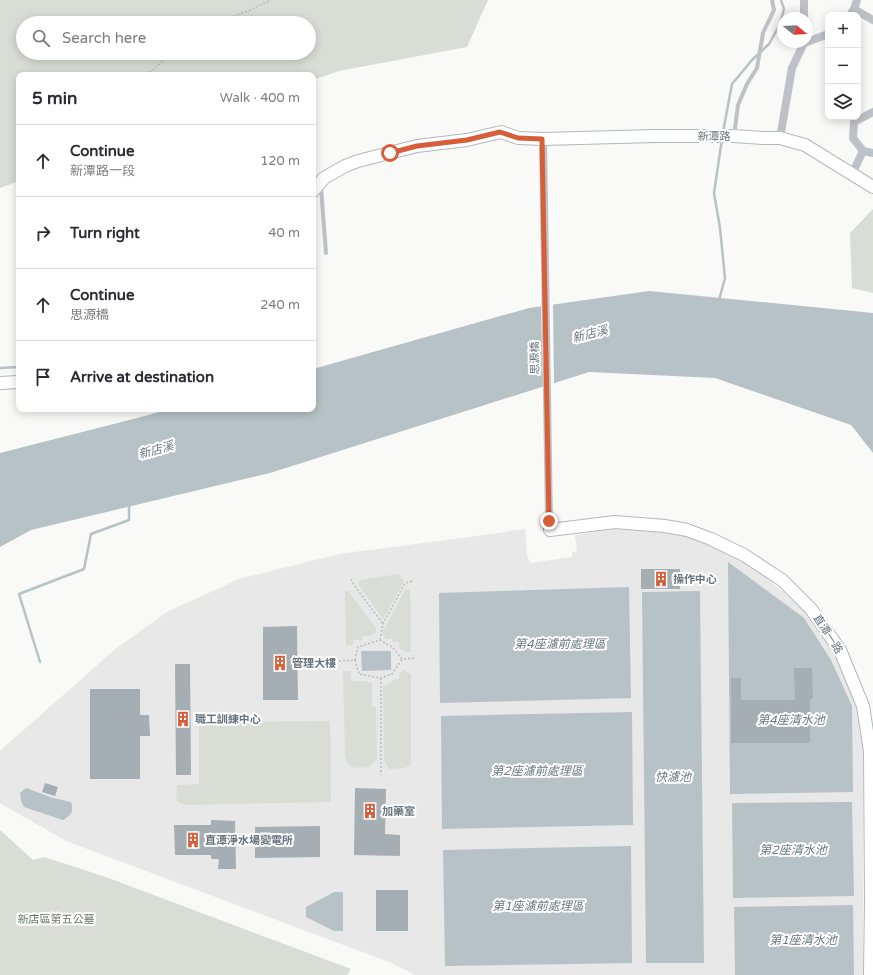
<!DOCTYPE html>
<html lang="en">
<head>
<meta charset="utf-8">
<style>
  :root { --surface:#fff; --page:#f2f2f3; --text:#2b2b33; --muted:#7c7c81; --line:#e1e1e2 }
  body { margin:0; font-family:"Varela Round","Noto Sans TC",sans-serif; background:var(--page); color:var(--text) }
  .controls { position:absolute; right:12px; top:12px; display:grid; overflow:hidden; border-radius:8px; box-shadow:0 2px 10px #0003 }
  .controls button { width:36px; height:36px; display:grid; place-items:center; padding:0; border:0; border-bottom:1px solid var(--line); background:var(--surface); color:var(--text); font:20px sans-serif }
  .compass { position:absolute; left:777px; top:12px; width:36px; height:36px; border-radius:50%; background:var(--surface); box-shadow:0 2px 10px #0003; rotate:108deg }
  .stop { position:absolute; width:12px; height:12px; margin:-9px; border:3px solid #d65f3a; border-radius:50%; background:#fff }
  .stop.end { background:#d65f3a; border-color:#fff; box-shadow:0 1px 4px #0008 }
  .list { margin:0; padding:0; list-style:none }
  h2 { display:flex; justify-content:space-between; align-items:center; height:52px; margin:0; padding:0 16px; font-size:17px }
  h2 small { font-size:13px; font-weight:400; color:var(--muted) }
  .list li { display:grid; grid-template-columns:26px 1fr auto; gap:12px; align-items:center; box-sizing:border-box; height:72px; padding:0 16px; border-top:1px solid var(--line) }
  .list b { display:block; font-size:15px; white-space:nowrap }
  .list p { margin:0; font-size:13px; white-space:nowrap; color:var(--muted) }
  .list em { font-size:13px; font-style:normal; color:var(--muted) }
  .icon { flex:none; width:22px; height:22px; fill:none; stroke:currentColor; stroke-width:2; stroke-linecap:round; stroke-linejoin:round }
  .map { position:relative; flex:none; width:873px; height:975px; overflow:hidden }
  .search { position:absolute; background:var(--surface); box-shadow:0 2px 10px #0003; left:16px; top:16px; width:300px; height:44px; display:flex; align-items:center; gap:10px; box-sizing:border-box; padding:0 14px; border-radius:22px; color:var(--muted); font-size:15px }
  .panel { position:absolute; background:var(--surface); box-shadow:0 2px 10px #0003; left:16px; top:72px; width:300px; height:340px; border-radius:8px }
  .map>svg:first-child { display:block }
</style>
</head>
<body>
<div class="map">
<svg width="873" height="975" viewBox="0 0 873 975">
  <rect width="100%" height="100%" fill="#f9f9f7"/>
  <path fill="#e7e8e7" d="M525 529 527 554 530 563 572 557V552L577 551 575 535 613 529H652L677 534 705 542 735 556 768 579 805 612 833 652 852 694 859 719 863 750V975H415L389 962 66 841 0 803V751L114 650 167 612 239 579 339 554 477 536Z"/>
  <path fill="#d9ddd6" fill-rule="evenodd" d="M0 0H488L467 47 339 71 313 80V75H19V181L0 188ZM23 23H309V53H23Z
    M873 209V293L852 288 850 233Z
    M399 574 404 581 383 619 358 584 361 580Z
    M410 589 411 652H407L400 649 399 642H393L392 639H386L383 635V632L405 590Z
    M345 591H348L376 628V632L370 636H363V640H353V645L346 646Z
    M406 669V673H411V764L405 768 389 769 384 760 383 686 389 684 393 680 399 679V673Z
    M343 671H350L351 681H365L372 684V707H376L377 759 369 767C355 768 348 771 345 754Z
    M330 721 331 802 187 805 180 803 176 798 177 785 199 784V722Z
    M0 830 33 860 44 857 103 876 351 969 347 975H0Z"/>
  <path fill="#b7c2c6" d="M649 291 873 313V453L851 425 715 378 589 372 270 473 31 530 0 547V453L137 418 170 409H313V369L529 308Z
    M728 562 804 618 831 660 852 706 853 792 730 794Z
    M629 587 631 698 440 703 439 593Z
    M700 591 704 963H646L642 592Z
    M361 651H391V670L362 671Z
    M632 712 633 825 442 829 441 716Z
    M26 788 53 798 71 802C74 812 71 815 63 820L24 807 21 801 20 793Z
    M852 802 854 896 733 898 732 803Z
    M631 846 632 963 445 966 443 850Z
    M334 892H343V931H334L306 917V907Z
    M853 905 854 975H735L734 907Z"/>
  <path fill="#f9f9f7" d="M553 302 554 385 543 389 541 304Z"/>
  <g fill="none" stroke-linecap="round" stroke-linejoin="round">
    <path stroke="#b7c2c6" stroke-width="2.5" d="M723 132 732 84 752 60 769 44 780 24 784 9 781 0
      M719 300 725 278 720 228 714 193 722 139
      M0 368 19 367
      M40 662 19 594 84 569 91 534 129 520V504"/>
  </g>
  <path fill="#a5aeb3" d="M641 569H680V589H641Z
    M297 626 298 700H263V627Z
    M175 664H190L191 775H176Z
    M794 668H812L813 699H810V743H731V678H741V700H795Z
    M90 689H140V715H149L150 736H140V779H90Z
    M45 783 58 787 55 796 42 792Z
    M355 788 386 789 385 834 400 835V856L354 855Z
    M211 820 235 821 236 869H218L219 859H211V855H175L174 825H211Z
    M320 826V857L255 858V827Z
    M376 890H408V931H376Z"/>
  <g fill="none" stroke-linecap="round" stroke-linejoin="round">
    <defs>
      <path id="secondary" d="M313 191 324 178 345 166 358 161 417 146 467 140 501 132 518 138 543 139 655 136H734L763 138H780L805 145 873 187
        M0 383 19 382
        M549 521 550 530 615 522 665 526 687 530 711 539 744 555 782 580 811 609 840 650 863 706 870 751 871 900 870 975"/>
    </defs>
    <use href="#secondary" stroke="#b3b8bd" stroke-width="14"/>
    <path stroke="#b9bcbf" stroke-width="1.5" stroke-dasharray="2 2" stroke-linecap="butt" d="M215 23 248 11 271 0
      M146 75 161 63 170 53
      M351 579 354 585 383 624
      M380 640 383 624 405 583 413 581
      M355 660 359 674 381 678 392 674 402 659
      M339 661 355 660 358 647 380 640 392 647 402 659 415 658
      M381 678V775"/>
    <path stroke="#bec2c6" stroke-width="4" d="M734 136 738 105 747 84 757 68 763 33 774 10 772 0
      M321 187 326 253"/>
    <path stroke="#bec2c6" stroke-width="8" d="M804 0V18
      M854 9 857 0
      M850 15 854 9 873 20
      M807 42 828 34
      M780 138 792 68 804 43 806 42
      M543 139 549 521
      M863 151 873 153
      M852 174 863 151 853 138 854 122 873 112"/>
    <use href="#secondary" stroke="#fff" stroke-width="12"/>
  </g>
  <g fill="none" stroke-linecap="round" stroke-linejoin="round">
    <path stroke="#d65f3a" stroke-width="5" d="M390 153 417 146 467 140 500 132 518 138 542 139 549 521"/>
  </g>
  <defs>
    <symbol id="building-bare" viewBox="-9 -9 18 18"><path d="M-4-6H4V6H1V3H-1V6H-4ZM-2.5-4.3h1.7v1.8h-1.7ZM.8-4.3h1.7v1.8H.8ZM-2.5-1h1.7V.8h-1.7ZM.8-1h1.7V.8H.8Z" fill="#d65f3a" stroke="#fff" stroke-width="2.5" paint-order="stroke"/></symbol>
  </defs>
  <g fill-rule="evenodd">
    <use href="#building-bare" x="650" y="568" width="22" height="22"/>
    <use href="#building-bare" x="269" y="652" width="22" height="22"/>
    <use href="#building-bare" x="172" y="708" width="22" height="22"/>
    <use href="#building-bare" x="359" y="800" width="22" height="22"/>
    <use href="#building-bare" x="182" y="829" width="22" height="22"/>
  </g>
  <g text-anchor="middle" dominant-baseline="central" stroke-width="4" stroke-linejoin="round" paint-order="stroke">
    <g font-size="11" fill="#66747f" stroke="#fff">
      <text x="714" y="136">新潭路</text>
      <text transform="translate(535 358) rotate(-91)">思源橋</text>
      <text transform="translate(828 634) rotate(57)">直潭一路</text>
    </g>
    <g font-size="11" font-weight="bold" fill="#66747f" stroke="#fff" text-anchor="start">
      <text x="673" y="579">操作中心</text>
      <text x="292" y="663">管理大樓</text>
      <text x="195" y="719">職工訓練中心</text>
      <text x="382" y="811">加藥室</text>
      <text x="205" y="840">直潭淨水場變電所</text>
    </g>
    <g font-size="11" fill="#687865" stroke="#fff">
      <text x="56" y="919">新店區第五公墓</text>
    </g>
    <g font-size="12" font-style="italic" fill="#677980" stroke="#fff">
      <text transform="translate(590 334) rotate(-14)">新店溪</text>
      <text transform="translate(156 450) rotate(-15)">新店溪</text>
      <text x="560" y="644">第4座濾前處理區</text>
      <text x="791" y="720">第4座清水池</text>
      <text x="537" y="771">第2座濾前處理區</text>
      <text x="673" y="777">快濾池</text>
      <text x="793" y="850">第2座清水池</text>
      <text x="538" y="906">第1座濾前處理區</text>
      <text x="803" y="940">第1座清水池</text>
    </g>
  </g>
</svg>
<div class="controls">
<button>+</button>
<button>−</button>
<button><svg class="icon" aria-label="layers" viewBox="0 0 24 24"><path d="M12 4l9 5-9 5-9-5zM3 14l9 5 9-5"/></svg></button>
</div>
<svg class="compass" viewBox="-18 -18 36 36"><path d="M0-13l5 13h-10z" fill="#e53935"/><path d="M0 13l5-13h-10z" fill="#7c7c81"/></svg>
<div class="stop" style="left:390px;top:153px"></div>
<div class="stop end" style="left:549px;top:521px"></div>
<div class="search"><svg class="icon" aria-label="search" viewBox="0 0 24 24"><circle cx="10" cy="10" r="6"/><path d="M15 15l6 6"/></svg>Search here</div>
<section class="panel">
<h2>5 min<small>Walk · 400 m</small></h2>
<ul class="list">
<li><svg class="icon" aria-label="ahead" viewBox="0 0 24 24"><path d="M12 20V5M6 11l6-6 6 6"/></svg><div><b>Continue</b><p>新潭路一段</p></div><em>120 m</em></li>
<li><svg class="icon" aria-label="right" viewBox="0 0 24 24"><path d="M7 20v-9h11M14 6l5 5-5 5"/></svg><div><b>Turn right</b></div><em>40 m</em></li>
<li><svg class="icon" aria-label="ahead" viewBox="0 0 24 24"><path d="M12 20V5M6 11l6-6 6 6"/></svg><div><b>Continue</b><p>思源橋</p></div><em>240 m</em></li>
<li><svg class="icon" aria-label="arrive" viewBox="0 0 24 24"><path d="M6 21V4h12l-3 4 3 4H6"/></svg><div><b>Arrive at destination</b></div></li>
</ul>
</section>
</div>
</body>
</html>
